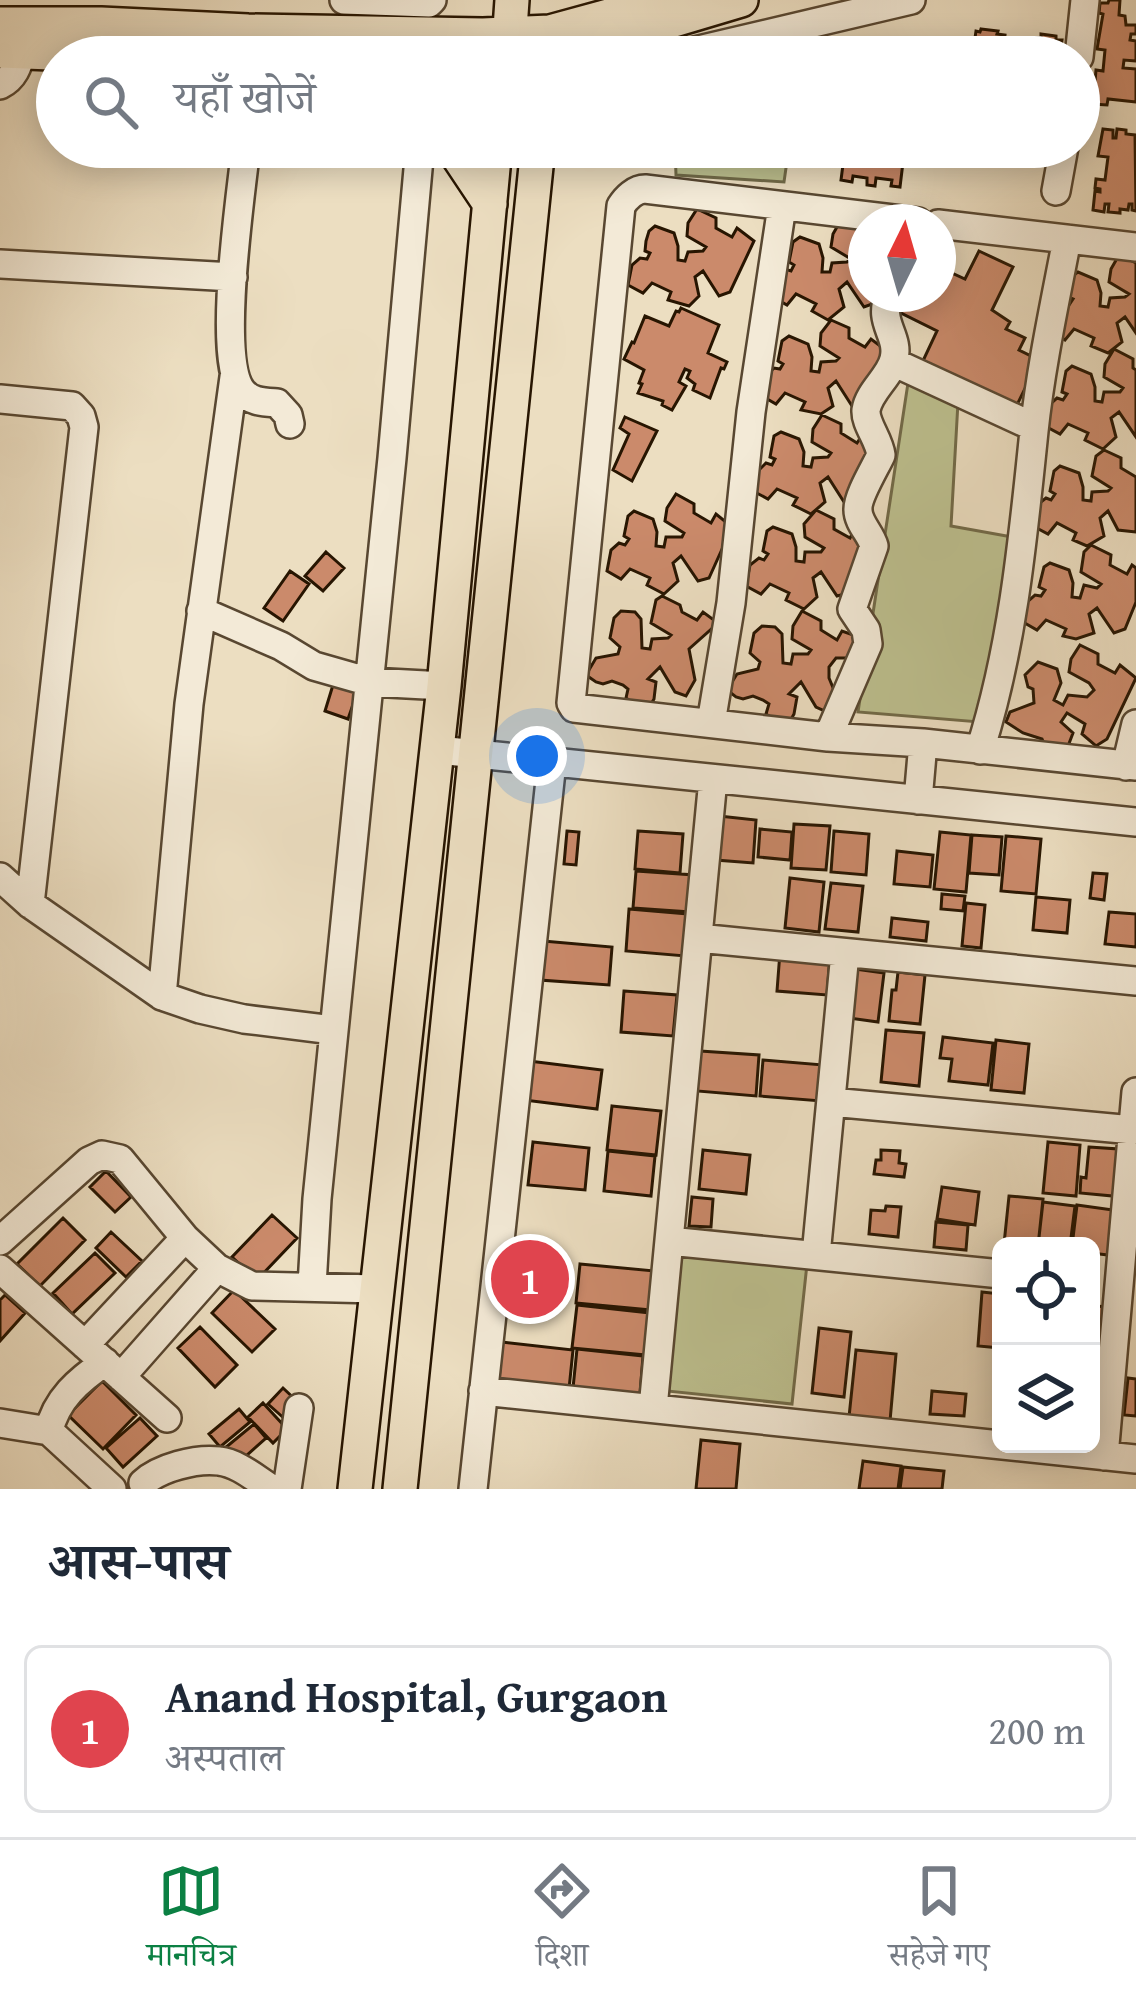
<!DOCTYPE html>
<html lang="hi">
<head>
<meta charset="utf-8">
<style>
  :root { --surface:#fff; --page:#f2f2f3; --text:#1f2937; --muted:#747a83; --line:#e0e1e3; --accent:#0b8043 }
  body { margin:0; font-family:"Gentium Book Plus","Noto Serif Devanagari",serif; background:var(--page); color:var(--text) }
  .controls { position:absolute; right:36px; bottom:36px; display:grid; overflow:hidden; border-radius:18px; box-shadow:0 6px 30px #0003 }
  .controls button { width:108px; height:108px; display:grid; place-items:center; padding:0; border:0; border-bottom:3px solid var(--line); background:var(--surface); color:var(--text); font:60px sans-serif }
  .compass { position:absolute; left:848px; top:204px; width:108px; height:108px; border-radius:50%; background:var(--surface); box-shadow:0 6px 30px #0003; rotate:5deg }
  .you { position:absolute; left:537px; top:756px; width:42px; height:42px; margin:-30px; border:9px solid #fff; border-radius:50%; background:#1a73e8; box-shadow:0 0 0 18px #1a73e833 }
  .badge { display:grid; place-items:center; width:78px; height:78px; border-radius:50%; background:var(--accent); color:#fff; font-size:39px; font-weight:700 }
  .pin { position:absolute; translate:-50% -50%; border:6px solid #fff; box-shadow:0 3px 12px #0006 }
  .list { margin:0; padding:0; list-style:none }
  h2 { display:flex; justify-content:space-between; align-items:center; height:156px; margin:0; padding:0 48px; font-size:51px }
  h2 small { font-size:39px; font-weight:400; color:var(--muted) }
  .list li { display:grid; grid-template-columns:78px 1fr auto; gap:36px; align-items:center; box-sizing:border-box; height:168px; margin:0 24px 24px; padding:0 24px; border:3px solid var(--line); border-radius:18px }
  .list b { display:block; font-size:45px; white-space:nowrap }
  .list p { margin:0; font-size:39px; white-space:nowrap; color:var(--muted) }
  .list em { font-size:39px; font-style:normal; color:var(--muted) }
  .icon { flex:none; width:66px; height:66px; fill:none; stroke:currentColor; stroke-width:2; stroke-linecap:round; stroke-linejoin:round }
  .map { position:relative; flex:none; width:1136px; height:1489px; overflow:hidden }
  .search { position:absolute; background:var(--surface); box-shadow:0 6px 30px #0003; left:36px; right:36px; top:36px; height:132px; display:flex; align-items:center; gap:30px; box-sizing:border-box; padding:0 42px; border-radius:66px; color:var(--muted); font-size:45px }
  .sheet { height:348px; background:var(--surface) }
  nav { display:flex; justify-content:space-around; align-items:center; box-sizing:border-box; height:168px; border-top:3px solid var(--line); background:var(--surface); font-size:33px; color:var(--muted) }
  nav a { display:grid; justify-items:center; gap:6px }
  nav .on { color:var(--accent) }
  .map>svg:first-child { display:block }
</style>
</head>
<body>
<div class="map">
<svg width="1136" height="1489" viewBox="0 0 1136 1489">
  <rect width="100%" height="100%" fill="#ecdec1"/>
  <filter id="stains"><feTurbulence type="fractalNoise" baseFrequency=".00167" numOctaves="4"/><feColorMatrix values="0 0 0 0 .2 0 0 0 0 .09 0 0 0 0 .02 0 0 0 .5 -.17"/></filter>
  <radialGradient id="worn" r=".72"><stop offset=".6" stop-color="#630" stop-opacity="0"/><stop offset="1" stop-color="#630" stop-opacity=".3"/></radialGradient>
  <path fill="#bdc08f" stroke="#726a48" stroke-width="3" d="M675 147H789L784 182 676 175Z
    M908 383 958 402 951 526 1012 537 979 722 858 712Z
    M679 1252 807 1264 792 1404 667 1391Z"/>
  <path fill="#cb8a6b" stroke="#271501" stroke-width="3" d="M1109 0H1120L1119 15 1125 16 1126 25H1136V34H1131L1130 40 1136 41V61L1124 60 1123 68 1136 69V102L1108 99 1107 105 1093 104 1096 70 1103 71 1105 50 1097 49 1103 14 1099 13 1100 3H1108Z
    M981 29 998 31 997 34 1005 35 1003 54H1007L1006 57H970L973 49 969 46 970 41 975 38 976 31 980 32Z
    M1041 34 1056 36V40H1062L1061 47 1065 48 1066 57H1033L1035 38H1041Z
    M1103 129 1113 130V138H1116L1117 129 1126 130V134L1135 135 1136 211 1132 210V204H1129L1128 210 1120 209V213L1108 212 1109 204H1105L1104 212 1093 210 1095 191 1100 192V189L1095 188 1096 179 1105 180 1108 157 1098 156Z
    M858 147 874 149 878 147V150L891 152 892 147H896V153L904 154 900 187 891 186 892 180 876 178 875 186 867 185V178L853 176 852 182 841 180 845 149 857 151Z
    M697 209 716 218V228L732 237 737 228 754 241 730 292 719 296 703 271 695 277 699 296 689 306 668 300 671 292 652 283 643 293 628 285 632 265 640 258 647 259 650 253 645 251 646 241 649 231 655 226 674 233 678 246V260L685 261 688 252 703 251 706 247 687 236 688 223Z
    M841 220 860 229V239L866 242V294H878L875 303 864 307 847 282 839 289 844 307 828 320 812 311 816 304 796 294 787 305 773 297 785 269 791 271 794 265 789 262 793 242 800 237 819 244 823 258 822 272H830L832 263 847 262 851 259 831 247 833 234Z
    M979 251 1013 267 992 310 1010 322 1006 329 1025 338 1019 350 1039 360 1014 411 921 365 937 331 893 309 901 294H938L941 278 939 277 943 269 965 279Z
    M1119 255 1136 263V333L1125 317 1117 323 1122 342 1108 353 1091 346 1094 338 1074 329 1065 340 1051 331 1063 304 1069 305 1073 299 1068 297 1071 277 1078 272 1097 280 1101 293 1100 306 1108 307 1110 298 1125 297 1129 294 1109 282 1111 269Z
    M681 308 719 325 708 353 727 362 724 369 721 368 710 398 693 390 695 384 687 378 690 371 685 369 679 382 686 386 672 410 662 405 663 401 638 393 642 384 639 383 644 370 624 359 632 342 634 343 645 316 669 326 676 311 679 312Z
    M831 320 849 328V338L865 347 871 339 887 351 864 402 852 406 836 381 828 388 833 406 821 414 801 410 805 402 785 393 776 404 762 396 766 375 774 368 780 369 783 364 778 361 782 341 789 336 808 344 812 357 811 371 819 372 821 362 836 361 839 358 820 346 821 333Z
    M1114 349 1133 359V368L1136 370V437L1119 412 1111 418 1116 437 1103 449 1085 440 1088 433 1068 424 1060 434 1045 426 1049 405 1057 398 1063 400 1067 394 1062 392 1066 371 1072 366 1091 374 1095 387V401L1102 402 1104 392H1120L1123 388 1104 377 1105 364Z
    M822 415 841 424V433L857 443 863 434 879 447 856 498 844 502 828 477 820 483 825 502 811 514 793 505 797 498 777 489 768 499 753 491 758 471 766 463 772 465 775 459 770 457 774 436 781 432 799 439 804 452 803 466 811 467 813 458 828 457 831 453 812 442 813 429Z
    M625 417 657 431 632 481 613 470 629 434 620 428Z
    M1104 450 1121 458V468L1136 477V532L1118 530 1108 511 1100 518 1104 536 1087 546 1073 540 1076 533 1057 523 1048 534 1033 526 1037 505 1046 498 1051 500 1055 494 1050 491 1054 471 1060 466 1079 473 1083 487V500L1091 501 1092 492 1108 491 1111 488 1092 476 1096 456Z
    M676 494 694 504V513L711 523 716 514 732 527 709 578 698 581 681 556 673 563 678 581 664 594 647 585 650 578 630 569 621 579 607 571 611 550 619 543 625 545 629 539 624 536 628 516 634 511 653 519 657 532 656 546 664 547 666 537H682L684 533 665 521 667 508Z
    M816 510 834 519V529L850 538 855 529 872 542 849 593 837 596 821 572 813 578 817 597 804 609 786 600 789 593 770 584 761 594 746 586 750 565 759 558 764 560 768 554 763 551 767 531 773 527 792 534 796 547V561L804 562 805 552H821L824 548 805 537 804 524Z
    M1091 545 1111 555 1110 565 1127 574 1132 565 1136 568V602L1125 629 1114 633 1097 608 1089 614 1094 633 1076 639 1063 636 1066 629 1046 620 1037 630 1023 622 1027 602 1035 595 1041 596 1045 590 1039 587 1044 567 1050 563 1069 570 1073 583 1072 597 1080 598 1084 585 1097 588 1101 584 1081 572 1084 552Z
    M326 552 344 568 323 591 305 576Z
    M290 571 309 584 283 621 264 608Z
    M662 596 680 605 682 612 697 620 703 612 718 623 689 649 695 680 686 696 675 692 660 667 648 679 656 682 654 699 646 712 626 698 628 689 623 685 612 681 603 684 596 682 586 675 596 658 618 654 620 647 610 638 614 618 621 611 635 612 641 619 642 648 650 649 652 639 668 638 671 635 651 623 656 600Z
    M802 611 821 621V630L837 640 842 631 859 637 854 658H836L829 667V678L836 695 827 712 816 707 801 682 789 694 797 697 794 714 786 728 766 714 769 704 763 700 753 696 743 699 736 697 727 690 737 674 758 669 760 662 750 653 754 633 762 626 775 627 782 634 783 663 791 664 793 654H808L811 650 792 639 793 626Z
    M1080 645 1098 654V664L1115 673 1120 665 1136 678 1107 739 1096 746 1082 734 1085 724 1067 713 1061 722 1073 733 1065 754 1045 746 1042 739 1023 733 1006 722 1010 712 1034 703 1033 689 1028 687 1025 675 1038 662 1057 669 1061 683 1054 700 1063 705 1068 695 1087 697 1094 690 1089 683 1069 672 1071 659Z
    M333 685 357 693 348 719 325 711Z
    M719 816 756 820 753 863 716 860Z
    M794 824 830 826 826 870 791 868Z
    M760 829 792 832 790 860 758 857Z
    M567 831 579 832 576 865 564 864Z
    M638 831 683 834 680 873 635 869Z
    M834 831 869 834 866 875 831 872Z
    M940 832 971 835 966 892 934 889Z
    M972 835 1002 837 999 875 969 873Z
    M1006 836 1041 839 1036 894 1001 891Z
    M897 851 933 855 930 887 894 884Z
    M636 871 694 875 691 912 633 908Z
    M1093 873 1107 874 1104 900 1090 898Z
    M790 878 824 882 819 932 785 928Z
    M831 883 863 886 858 932 825 929Z
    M942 894 965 896 963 911 941 909Z
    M1036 897 1070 900 1067 933 1033 930Z
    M966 903 985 905 981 948 962 946Z
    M629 909 688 914 685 956 626 951Z
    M1109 912 1136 914V947L1105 944Z
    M892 918 928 922 926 941 890 937Z
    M543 941 612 947 609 985 540 980Z
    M780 952 830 956 827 995 777 991Z
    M855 969 884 973 878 1022 849 1018Z
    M898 972 925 975 920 1024 889 1021 892 990H896Z
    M624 991 677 995 673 1036 621 1032Z
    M886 1030 924 1033 919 1086 881 1082Z
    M943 1037 993 1043 988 1085 949 1081 952 1059 940 1058Z
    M996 1040 1029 1044 1024 1093 991 1090Z
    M700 1051 759 1055 756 1096 697 1091Z
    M763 1060 824 1065 821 1101 760 1096Z
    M529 1061 602 1070 597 1109 524 1100Z
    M612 1106 661 1111 656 1155 607 1150Z
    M533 1142 589 1148 585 1190 528 1185Z
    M1048 1142 1080 1145 1076 1196 1043 1193Z
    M1089 1147 1118 1149 1113 1196 1080 1193 1081 1177 1086 1178Z
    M703 1150 750 1155 746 1194 699 1189Z
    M881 1150 900 1151 899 1163 906 1164 904 1177 874 1174 876 1160H881Z
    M608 1151 655 1156 651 1196 604 1191Z
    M106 1171 131 1197 115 1212 90 1187Z
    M942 1187 979 1192 975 1225 937 1219Z
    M1009 1196 1043 1199 1038 1246 1004 1244Z
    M692 1197 713 1199 711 1227 689 1226Z
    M1043 1202 1075 1206 1070 1246H1038Z
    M1077 1205 1113 1210 1108 1255 1091 1253V1246H1072Z
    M886 1206 901 1207 898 1237 869 1234 871 1210 885 1211Z
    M272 1215 297 1238 257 1280 232 1257Z
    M63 1218 85 1240 40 1286 17 1264Z
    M936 1222 968 1225 966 1250 934 1247Z
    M111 1232 142 1261 126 1277 96 1248Z
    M95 1253 115 1273 72 1314 53 1293Z
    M580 1264 655 1271 651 1310 576 1303Z
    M508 1268 518 1269 515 1301H505Z
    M521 1268 543 1270 540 1302 517 1300Z
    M234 1290 275 1329 252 1352 212 1313Z
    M982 1292 1001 1294V1348L978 1346Z
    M5 1295 25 1313 0 1341V1300Z
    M577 1305 650 1313 646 1355 572 1348Z
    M1091 1305 1105 1307 1100 1363 1091 1362Z
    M200 1327 237 1365 215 1387 178 1348Z
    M819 1328 851 1332 844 1397 812 1393Z
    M502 1342 573 1350 569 1389 499 1381Z
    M577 1349 643 1356 640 1394 573 1388Z
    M856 1350 896 1354 890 1421 849 1417Z
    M1128 1378 1136 1379V1416L1124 1415Z
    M102 1381 136 1415 103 1449 68 1415Z
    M283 1388 301 1405 286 1420 268 1404Z
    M932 1391 966 1394 964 1416 930 1414Z
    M263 1403 287 1429 273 1443 248 1417Z
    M239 1409 250 1422 220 1447 209 1434Z
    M140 1418 157 1436 123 1467 106 1448Z
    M254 1424 266 1438 238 1463 225 1448Z
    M701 1440 740 1444 736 1489H696Z
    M863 1461 901 1466 898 1489H859Z
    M903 1467 944 1471 942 1489H900Z"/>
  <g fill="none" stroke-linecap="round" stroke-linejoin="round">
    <defs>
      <path id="minor" d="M344 0 429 3 432 0
        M669 57 911 0
        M1079 57 1085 0
        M0 85C14 78 18 66 22 51
        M246 147C241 194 216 359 242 391 251 402 263 402 277 403L288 415 290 424
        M1056 191 1064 147
        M918 222 645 189C635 189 626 198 621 206L571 703 574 708 828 737 923 743 1136 766
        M938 224 1136 247
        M0 264 233 277
        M893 362 1034 427
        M0 399 72 406 81 416 84 427 30 904
        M201 611 281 646 314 666 370 682 444 686
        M711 723 731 603 751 412 782 206
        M828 737 868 644 866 630 852 609 874 546C871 534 858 523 858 510 857 497 875 468 881 455 879 439 865 424 866 410 869 391 890 377 894 359 900 335 876 322 890 294
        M438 750 1136 822
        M980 750C1013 646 1023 538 1034 431 1041 366 1055 302 1067 239
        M1126 766 1136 724
        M918 800 923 743
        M0 877 30 904 162 996 200 1009 244 1019 333 1030
        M698 938 1136 981
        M162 996 189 704 234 377
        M831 1102 1133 1130
        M0 1241 89 1161 102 1155 120 1159 185 1238 217 1268 252 1286 377 1289
        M669 1241 1001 1274
        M816 1255 845 953
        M0 1269 167 1418
        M312 1286 317 1199 392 458 420 147
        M85 1345 185 1238
        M121 1377 217 1268
        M483 1391 1136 1459
        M653 1408 713 779
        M0 1423 49 1431 112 1489
        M49 1431C56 1399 79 1380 105 1362
        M1104 1456 1136 1092
        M143 1483C159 1468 196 1458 219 1461 238 1463 256 1479 272 1489
        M287 1489 299 1408
        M473 1489 552 762"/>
      <path id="major" d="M0 24H101L248 31 483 35 550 32 667 0
        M0 51 152 57
        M508 57 512 0
        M550 57 741 0
        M452 147 490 204
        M355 1489 444 686 495 147
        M400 1489 538 147"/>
    </defs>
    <use href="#minor" stroke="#584731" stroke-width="32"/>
    <use href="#major" stroke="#271501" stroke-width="38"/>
    <use href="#minor" stroke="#f3ead7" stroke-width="27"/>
    <use href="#major" stroke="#ecdec1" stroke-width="33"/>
  </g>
  <rect width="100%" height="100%" filter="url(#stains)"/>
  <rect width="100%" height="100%" fill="url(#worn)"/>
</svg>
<div class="controls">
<button><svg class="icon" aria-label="locate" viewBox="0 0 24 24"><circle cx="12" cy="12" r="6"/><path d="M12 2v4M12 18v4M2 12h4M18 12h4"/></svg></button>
<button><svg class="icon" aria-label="layers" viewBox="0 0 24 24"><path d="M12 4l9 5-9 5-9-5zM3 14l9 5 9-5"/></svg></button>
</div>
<svg class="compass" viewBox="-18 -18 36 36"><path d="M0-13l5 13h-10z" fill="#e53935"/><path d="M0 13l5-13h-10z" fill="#747a83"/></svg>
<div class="you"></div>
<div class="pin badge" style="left:530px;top:1279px;background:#e0444e">1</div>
<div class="search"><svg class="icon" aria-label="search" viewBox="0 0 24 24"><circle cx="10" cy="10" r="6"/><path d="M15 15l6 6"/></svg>यहाँ खोजें</div>
</div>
<section class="sheet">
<h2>आस-पास<small></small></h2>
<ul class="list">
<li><span class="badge" style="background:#e0444e">1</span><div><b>Anand Hospital, Gurgaon</b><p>अस्पताल</p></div><em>200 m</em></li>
</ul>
</section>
<nav>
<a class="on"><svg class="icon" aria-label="map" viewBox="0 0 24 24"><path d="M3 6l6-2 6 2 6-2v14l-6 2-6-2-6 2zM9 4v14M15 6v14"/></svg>मानचित्र</a>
<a><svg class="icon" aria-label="directions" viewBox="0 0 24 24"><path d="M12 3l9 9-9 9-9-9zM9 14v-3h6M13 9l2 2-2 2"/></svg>दिशा</a>
<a><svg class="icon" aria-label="saved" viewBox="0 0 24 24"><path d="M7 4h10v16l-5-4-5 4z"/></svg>सहेजे गए</a>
</nav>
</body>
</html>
